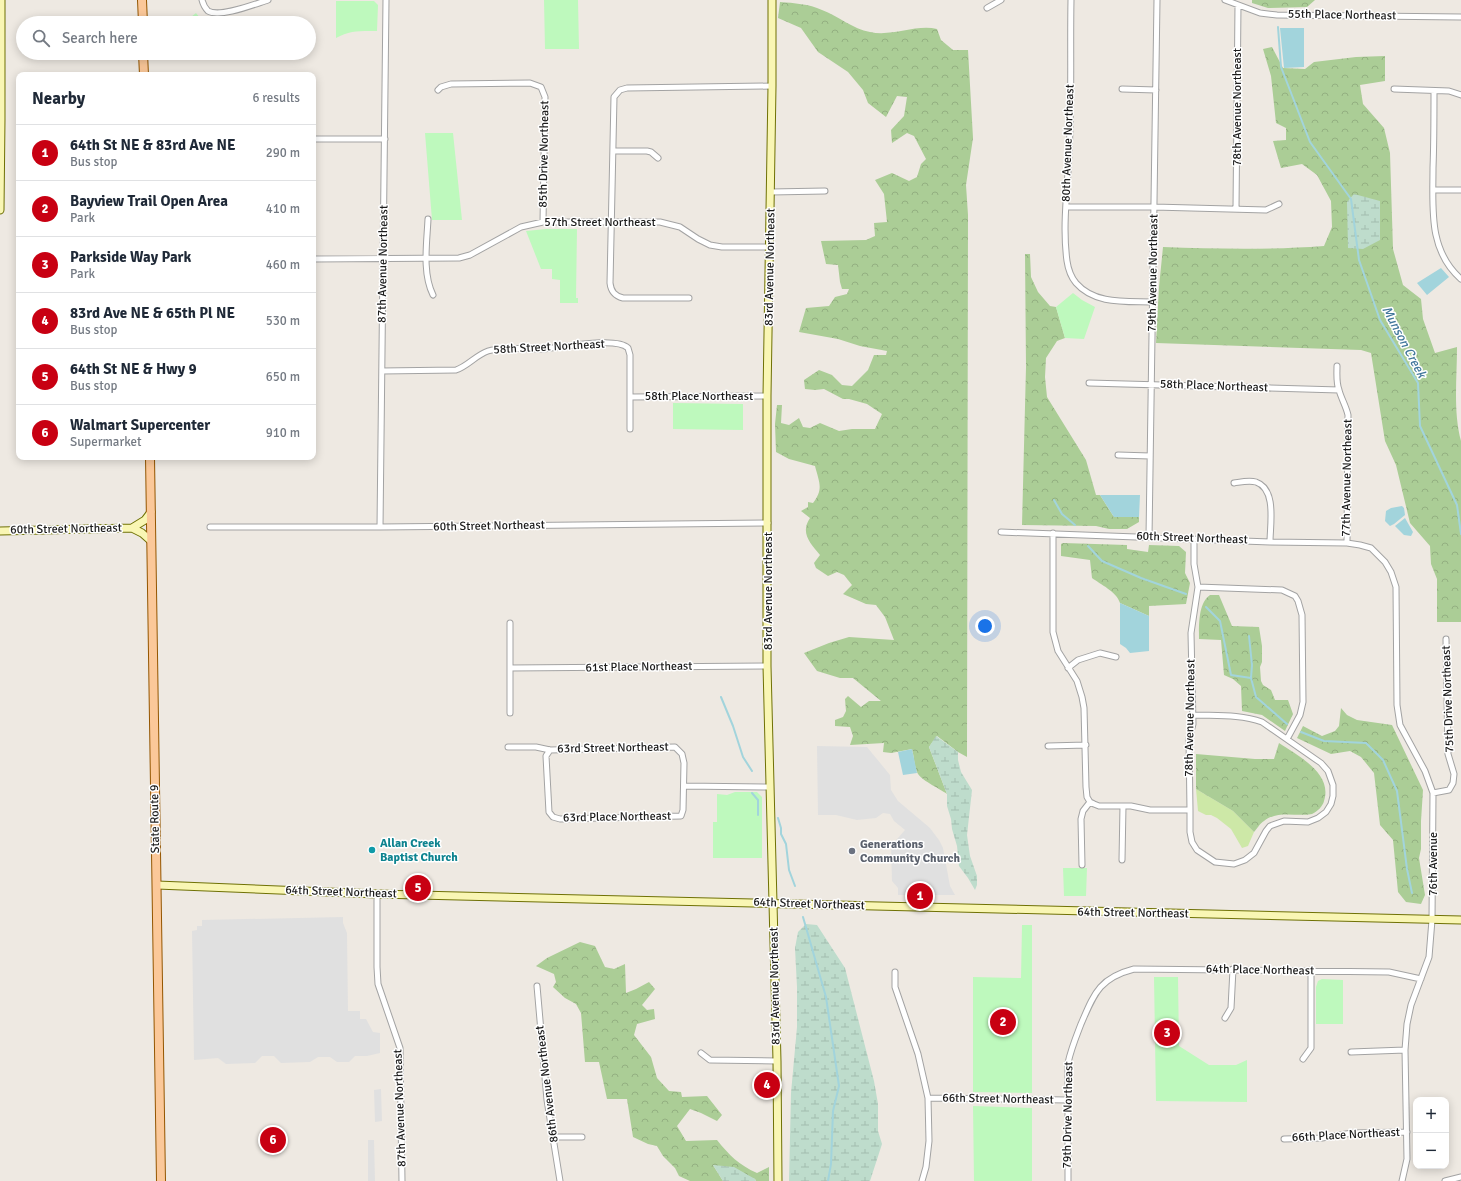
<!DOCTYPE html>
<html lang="en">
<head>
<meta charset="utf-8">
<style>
  :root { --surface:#fff; --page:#f6f6f7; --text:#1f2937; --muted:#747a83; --line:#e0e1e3; --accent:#c80012 }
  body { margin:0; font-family:Signika,sans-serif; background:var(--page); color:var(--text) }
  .controls { position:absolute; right:12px; bottom:12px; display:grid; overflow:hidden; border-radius:8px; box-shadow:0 2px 10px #0003 }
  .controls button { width:36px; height:36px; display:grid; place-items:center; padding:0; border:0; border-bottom:1px solid var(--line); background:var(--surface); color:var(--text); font:20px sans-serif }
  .you { position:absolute; left:985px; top:626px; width:14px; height:14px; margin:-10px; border:3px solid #fff; border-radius:50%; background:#1a73e8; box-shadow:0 0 0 6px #1a73e833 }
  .badge { display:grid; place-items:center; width:26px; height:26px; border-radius:50%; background:var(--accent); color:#fff; font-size:13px; font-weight:700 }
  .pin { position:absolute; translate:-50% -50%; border:2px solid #fff; box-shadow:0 1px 4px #0006 }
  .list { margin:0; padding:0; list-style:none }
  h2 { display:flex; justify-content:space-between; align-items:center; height:52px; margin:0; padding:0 16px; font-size:17px }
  h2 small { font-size:13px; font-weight:400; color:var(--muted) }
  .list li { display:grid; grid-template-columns:26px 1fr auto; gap:12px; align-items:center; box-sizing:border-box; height:56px; padding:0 16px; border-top:1px solid var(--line) }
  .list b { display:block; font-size:15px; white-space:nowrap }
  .list p { margin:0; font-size:13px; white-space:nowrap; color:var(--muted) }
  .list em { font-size:13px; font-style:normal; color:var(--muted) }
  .icon { flex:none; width:22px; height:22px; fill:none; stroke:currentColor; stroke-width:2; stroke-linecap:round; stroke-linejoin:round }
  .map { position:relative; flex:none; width:1461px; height:1181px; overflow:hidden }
  .search { position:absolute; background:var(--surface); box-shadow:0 2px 10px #0003; left:16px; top:16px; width:300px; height:44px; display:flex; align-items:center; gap:10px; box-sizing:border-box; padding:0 14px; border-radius:22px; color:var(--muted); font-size:15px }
  .panel { position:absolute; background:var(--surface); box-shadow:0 2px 10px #0003; left:16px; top:72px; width:300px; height:388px; border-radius:8px }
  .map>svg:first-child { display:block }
</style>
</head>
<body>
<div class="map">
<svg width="1461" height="1181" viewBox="0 0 1461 1181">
  <defs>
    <pattern id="forest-crowns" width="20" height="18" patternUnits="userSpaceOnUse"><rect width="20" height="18" fill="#abcd96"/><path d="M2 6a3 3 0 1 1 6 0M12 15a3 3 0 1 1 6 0" fill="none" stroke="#93af81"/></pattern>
    <pattern id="wetland-marsh" width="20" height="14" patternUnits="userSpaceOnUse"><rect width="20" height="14" fill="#bedccc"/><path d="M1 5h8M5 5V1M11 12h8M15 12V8" fill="none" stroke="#a3bcaf"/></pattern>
  </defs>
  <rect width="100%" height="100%" fill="#eee9e2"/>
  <path fill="#cde8a7" d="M1196 789 1233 811 1254 832 1248 846 1242 848 1231 829 1217 818 1211 815H1206L1198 811Z"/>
  <path fill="url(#forest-crowns)" d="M1252 0H1315L1307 7 1268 8 1252 3Z
    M780 2C794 3 809 4 822 10 838 16 853 29 870 32 892 37 916 24 937 29L941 40 953 50H968L973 138 966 185 968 215 967 757 958 752 937 736 929 747 947 794C939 788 920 780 917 772 914 765 914 756 912 749L891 753 883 752 884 743 850 745 853 736 850 727 835 726V720L843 717 846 711 845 699 848 696 861 707 869 701H881L853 678H840L817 671 804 653 829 643 849 637 894 640 885 617 876 605 866 604 843 594 852 585 844 575 837 572 828 576 816 568 814 563 820 555C810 543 800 533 810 518L801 511 808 507V502L813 503C824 489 819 482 815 466L789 459 776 452 775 424 777 405H782L781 423 789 425 799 418 803 427 810 428 820 423 839 431 852 429H875L882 414 867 404 849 399H843L824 389 815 390 805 389 804 380 819 370 832 375 842 385 852 386 868 370 874 355H886L887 351 860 346 838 339 799 332 806 308 829 306 835 297 847 294 849 289H842L840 282 838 265 826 264 821 241 866 240 875 236 874 223 887 222 884 194 875 180 892 173 909 181 917 177 921 164 926 159 914 136 907 133 892 143 891 130 904 116 907 97 897 96 886 117 868 103 863 90 848 72 818 52 801 28 778 18Z
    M1272 47 1283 68 1305 69 1314 62 1356 57 1385 56V81L1360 85 1363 104 1384 128 1390 153 1393 249 1403 285 1421 299 1423 319 1435 353 1457 347C1457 378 1453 411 1461 441V622H1437V579L1431 564 1430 546 1410 523 1396 465 1385 441 1371 353 1361 350 1156 343 1159 287 1163 247C1217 249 1271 250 1324 246L1332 227 1331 201 1317 175 1302 164 1281 168 1273 141 1286 140V128L1276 123 1271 76 1263 49Z
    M1025 254H1030L1031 277 1038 292 1050 306 1056 307 1065 338 1057 341 1046 358 1045 377 1047 397 1086 460 1096 495H1100L1114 517H1139V522L1127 529H1109L1096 526 1022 525 1026 367Z
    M1063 543 1127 545V549L1148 552 1149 545 1179 546 1186 552 1185 573 1190 583 1186 604 1149 606V616L1120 603C1117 592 1100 584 1092 578L1090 560 1061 556V544Z
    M1210 595H1219L1232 626 1259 627 1262 646V662L1260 667 1261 681 1263 685 1271 690 1275 700H1288L1293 714 1285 731 1262 715 1242 711 1241 686 1233 679 1224 675 1221 640 1199 639C1199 626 1198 603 1210 595Z
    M1341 708 1347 715 1357 720 1392 725 1423 790 1421 821V849L1419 858 1425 895 1421 904 1406 902 1398 892 1393 840 1380 825 1374 773 1361 757 1350 751 1331 754 1297 738 1303 726 1322 736 1335 731 1339 726Z
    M1279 743C1298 756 1333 773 1324 801 1323 806 1317 812 1312 814 1296 817 1278 810 1264 821 1260 823 1257 829 1254 832L1233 811 1196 789V754L1255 759H1274Z
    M580 942 595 946 605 967 614 969 625 964 626 993 636 989 649 982 655 989 642 1005 647 1010 654 1009 655 1019 637 1024 634 1035 651 1057 657 1078 669 1091 681 1092 682 1097 707 1096 722 1115 717 1121 701 1113 690 1109 677 1126 686 1141 717 1140C729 1155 739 1165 757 1173L769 1167V1181H756L755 1179 713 1165 723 1181H690L679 1176 675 1168 663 1156 657 1146 648 1144 633 1137 627 1099H607L599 1062H585L581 1013 576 1004 565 998 553 987 556 982 554 974 536 966 547 958Z"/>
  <path fill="url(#wetland-marsh)" d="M1354 194 1380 201V240L1363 249 1348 248 1347 202Z
    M936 736 958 752V760L961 772 972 790 967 835 970 856 977 876V885L975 890 968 878 959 866 957 846 952 829 951 819 947 806V794L929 747Z
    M806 924 817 925 845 968 874 1081 878 1104V1131L882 1144 870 1181H789L791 1093 797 1027V987L795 948 798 932Z
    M713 1165 734 1167 755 1179 756 1181H723Z"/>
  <path fill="#bef9bd" d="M544 0H578L579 49H545Z
    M336 1H374L378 5 377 31C362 31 350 30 336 38Z
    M196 13 200 18 195 23H168V17H191Z
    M425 133H453L462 220H432Z
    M546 229H577L576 298H578V303H560V280L552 279V269H541L526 231Z
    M1073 293 1082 300 1095 307 1084 339 1065 338 1056 307Z
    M673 403 743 404V430L673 429Z
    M735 792H757L762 797V858H713V822H717V794L727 795Z
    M1063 868H1087L1086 896H1064Z
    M1022 925H1032V1093L973 1092V977L1021 978Z
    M1154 977H1178L1179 1046 1209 1065H1236L1247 1060V1102L1156 1101Z
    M1322 979 1343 980V1024H1316V987L1318 981Z
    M973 1106 1032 1108V1181H974Z"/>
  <path fill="#e0e0e0" d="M817 746 867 747 890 775 891 790 898 801 930 828 939 840 943 848 950 886 955 895H898V888L892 881 891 846 905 830 894 821 890 814 883 813 876 818 857 820 836 815H818Z
    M343 917V923L347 933 348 1011H360V1019H366L373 1032 380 1033V1053L367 1056H355L349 1062H337L330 1057H318L310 1062 281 1063 274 1056H262L255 1063 226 1064 218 1058 194 1060 192 931 197 930V926H202V920Z
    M381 1089 382 1121 375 1122 374 1090Z
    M368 1140H374L375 1181H368Z"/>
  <path fill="#a2d4dc" d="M1280 28H1304V67L1284 68Z
    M1441 268 1449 277 1427 295 1417 283Z
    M1100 495H1140L1139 517H1114Z
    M1402 506 1404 508 1405 515 1394 524 1390 526 1385 521 1386 511 1391 508Z
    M1405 518 1413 532 1411 536 1404 535 1395 526Z
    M1120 603 1149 616V651L1130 653 1126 648 1120 644Z
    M912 749 917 773 903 775 898 752Z"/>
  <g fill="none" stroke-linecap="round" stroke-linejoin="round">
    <path stroke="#a2d4dc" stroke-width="2" d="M1278 27 1281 67 1310 142 1351 199 1359 260 1380 320 1418 383 1420 426 1457 505 1461 534
      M1054 500 1062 514 1075 525
      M1088 546 1102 561 1141 578 1186 594
      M1206 607 1220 621 1231 675 1251 678 1256 697 1287 724
      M1249 636 1252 665 1251 678
      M721 697 733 726 743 757 752 771
      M1301 732 1324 741 1366 743 1383 760 1397 791 1407 869 1412 893
      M752 793 758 800V815
      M778 818 781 828V834L786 844 789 870 795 886
      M803 917 826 997 839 1086 833 1111 831 1164 828 1181"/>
    <defs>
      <path id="street" d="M202 0C203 4 205 8 208 11 220 18 255 4 268 0
        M1071 0C1070 50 1072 101 1069 152 1068 187 1062 225 1067 261 1068 268 1071 277 1076 283 1095 305 1127 301 1153 302
        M1225 0 1260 13 1277 15 1461 17
        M987 8 1001 0
        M1122 89 1156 90
        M1394 89 1449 91 1461 95
        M438 90 441 87 451 84 530 83 541 87 545 97 543 222
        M1434 91C1434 116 1434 142 1433 168 1433 208 1428 250 1461 279
        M313 139H385
        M613 151H647L651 152 658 158
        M1433 190H1461
        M771 192 825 191
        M1066 207H1154L1266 210 1279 204
        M1236 208 1238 5
        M428 219C427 242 422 273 433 295
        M313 259 459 258 470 255 521 227 543 222H660L680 227 698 239 710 245 722 247H770
        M689 298H623C615 296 611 292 610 283L614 97 620 90 627 88 772 86
        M1337 366C1337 374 1336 382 1339 390 1341 398 1346 406 1348 415L1347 543
        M382 371 456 370C468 366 476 355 488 351 500 347 529 349 543 349 560 348 616 336 628 348L630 355V429
        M1089 383 1339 390
        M630 397 767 396
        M1118 455 1150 456
        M1234 483C1241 482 1249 480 1256 482 1277 489 1270 525 1270 542
        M210 527H380L768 523
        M380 527 386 0
        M1001 532 1270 542 1347 543 1360 545 1371 548 1385 562 1391 572 1396 587 1397 705 1400 725 1425 771 1433 793 1432 920 1429 957 1411 1005 1407 1024 1405 1050 1407 1159 1402 1181
        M1053 533V632L1058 651 1077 681 1082 697 1084 708 1086 787 1087 797 1090 802 1083 811 1081 819 1082 865
        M1149 537 1157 0
        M1198 587 1282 590 1295 596 1298 601 1302 615 1303 702 1300 715 1287 739
        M510 623V713
        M510 668 767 666
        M1068 668 1078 660 1100 653 1116 657
        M1193 715C1216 716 1240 714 1262 722L1321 763 1328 771 1333 785V796L1331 804 1326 812 1318 818 1308 822 1284 821 1270 826 1266 831 1254 853 1245 860 1234 864 1215 862 1197 850 1192 842 1190 832V810L1189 739 1193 724 1191 633 1198 587 1194 564V539
        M1048 746 1086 745
        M508 747H536L550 750 675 747 682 754 684 763 683 810 681 816 560 819 553 817 549 812 546 756 550 750
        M684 786 770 787
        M1433 793 1449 790 1453 783 1454 774 1448 754 1446 639
        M1090 802 1094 804 1099 806H1131L1150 810H1190
        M1122 860 1123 806
        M377 894V967L378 984 400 1048 402 1181
        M895 972V987L918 1054 928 1098 929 1141 926 1167 922 1181
        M537 986 547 1100 560 1181
        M1225 1018 1231 1008 1233 969
        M1351 1052 1405 1050
        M701 1053 710 1060 777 1061
        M1303 1059 1311 1048V970
        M928 1098 1068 1100
        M553 1137H582
        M1284 1139 1322 1138 1352 1133 1407 1132
        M1068 1181V1063C1071 1049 1076 1037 1081 1024 1094 994 1099 978 1134 969L1389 972 1421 979
        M1445 1181 1461 1177"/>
      <path id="secondary" d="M772 0V86L767 396V666L777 1061 778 1181
        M0 210 1 119V0
        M132 528 145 520 151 512
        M0 531 132 528 142 533 151 541
        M157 885 377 894 1461 920"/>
      <path id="primary" d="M142 0 143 23
        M143 53 144 75
        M150 457 161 1181"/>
    </defs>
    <use href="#street" stroke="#a3a3a3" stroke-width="7"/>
    <use href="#secondary" stroke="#6f7105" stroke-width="9"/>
    <use href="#primary" stroke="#945600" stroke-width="10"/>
    <use href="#street" stroke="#fff" stroke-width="5"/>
    <use href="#secondary" stroke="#f9f6b4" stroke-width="7"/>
    <use href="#primary" stroke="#fbc899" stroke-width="8"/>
  </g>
  <circle fill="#0f9aa8" stroke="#fff" stroke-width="1.5" cx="372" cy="850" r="4"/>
  <circle fill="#6b7280" stroke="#fff" stroke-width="1.5" cx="852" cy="851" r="4"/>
  <g text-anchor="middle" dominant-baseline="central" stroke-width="3" stroke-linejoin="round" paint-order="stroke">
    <g font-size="12" fill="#1c1c1c" stroke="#fff">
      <text transform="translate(1342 15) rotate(1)">55th Place Northeast</text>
      <text transform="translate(1237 107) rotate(-90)">78th Avenue Northeast</text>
      <text transform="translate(1068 143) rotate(-88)">80th Avenue Northeast</text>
      <text transform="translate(544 154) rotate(-89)">85th Drive Northeast</text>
      <text x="600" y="222">57th Street Northeast</text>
      <text transform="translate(383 264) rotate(-89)">87th Avenue Northeast</text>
      <text transform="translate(770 267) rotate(-89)">83rd Avenue Northeast</text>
      <text transform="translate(1153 273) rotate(-89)">79th Avenue Northeast</text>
      <text transform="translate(549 347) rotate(-3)">58th Street Northeast</text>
      <text transform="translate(1214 386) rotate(2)">58th Place Northeast</text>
      <text x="699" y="396">58th Place Northeast</text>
      <text transform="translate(1347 478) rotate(-89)">77th Avenue Northeast</text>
      <text transform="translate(489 526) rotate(-1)">60th Street Northeast</text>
      <text transform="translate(66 529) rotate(-1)">60th Street Northeast</text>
      <text transform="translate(1192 538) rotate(2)">60th Street Northeast</text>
      <text transform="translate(768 591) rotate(-90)">83rd Avenue Northeast</text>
      <text transform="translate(639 667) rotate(-1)">61st Place Northeast</text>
      <text transform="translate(1448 699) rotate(-92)">75th Drive Northeast</text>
      <text transform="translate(1190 718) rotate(-89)">78th Avenue Northeast</text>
      <text transform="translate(613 748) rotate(-1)">63rd Street Northeast</text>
      <text transform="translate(617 817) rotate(-1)">63rd Place Northeast</text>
      <text transform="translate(155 819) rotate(-91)">State Route 9</text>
      <text transform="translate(1433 864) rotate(-90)">76th Avenue</text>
      <text transform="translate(341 892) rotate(2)">64th Street Northeast</text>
      <text transform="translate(809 904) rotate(2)">64th Street Northeast</text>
      <text transform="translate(1133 913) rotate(1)">64th Street Northeast</text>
      <text transform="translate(1260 970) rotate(1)">64th Place Northeast</text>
      <text transform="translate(775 986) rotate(-91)">83rd Avenue Northeast</text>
      <text transform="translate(547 1084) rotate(-97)">86th Avenue Northeast</text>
      <text transform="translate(998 1099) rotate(1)">66th Street Northeast</text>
      <text transform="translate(400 1108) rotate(-92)">87th Avenue Northeast</text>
      <text transform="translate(1068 1115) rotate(-89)">79th Drive Northeast</text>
      <text transform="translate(1346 1135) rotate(-3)">66th Place Northeast</text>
    </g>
    <g font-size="12" font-weight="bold" fill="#0d838f" stroke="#fff" text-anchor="start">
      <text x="380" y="843">Allan Creek<tspan x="380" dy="14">Baptist Church</tspan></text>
    </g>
    <g font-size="12" font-weight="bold" fill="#5b616d" stroke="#fff" text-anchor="start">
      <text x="860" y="844">Generations<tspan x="860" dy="14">Community Church</tspan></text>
    </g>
    <g font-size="13" font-style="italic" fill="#43789c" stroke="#fff">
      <text transform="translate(1404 342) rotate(62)">Munson Creek</text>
    </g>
  </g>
</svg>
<div class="controls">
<button>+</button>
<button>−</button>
</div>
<div class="you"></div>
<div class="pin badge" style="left:920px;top:896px">1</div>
<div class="pin badge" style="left:1003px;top:1022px">2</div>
<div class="pin badge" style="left:1167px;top:1033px">3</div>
<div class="pin badge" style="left:767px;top:1085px">4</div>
<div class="pin badge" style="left:418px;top:888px">5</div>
<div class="pin badge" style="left:273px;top:1140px">6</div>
<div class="search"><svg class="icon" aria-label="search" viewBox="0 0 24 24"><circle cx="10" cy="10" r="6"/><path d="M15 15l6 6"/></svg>Search here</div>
<section class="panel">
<h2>Nearby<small>6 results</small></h2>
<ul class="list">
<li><span class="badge">1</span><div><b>64th St NE &amp; 83rd Ave NE</b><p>Bus stop</p></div><em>290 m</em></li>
<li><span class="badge">2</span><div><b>Bayview Trail Open Area</b><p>Park</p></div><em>410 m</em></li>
<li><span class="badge">3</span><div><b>Parkside Way Park</b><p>Park</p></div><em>460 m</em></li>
<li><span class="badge">4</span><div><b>83rd Ave NE &amp; 65th Pl NE</b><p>Bus stop</p></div><em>530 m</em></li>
<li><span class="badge">5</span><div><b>64th St NE &amp; Hwy 9</b><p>Bus stop</p></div><em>650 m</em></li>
<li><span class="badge">6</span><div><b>Walmart Supercenter</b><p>Supermarket</p></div><em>910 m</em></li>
</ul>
</section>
</div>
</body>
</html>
